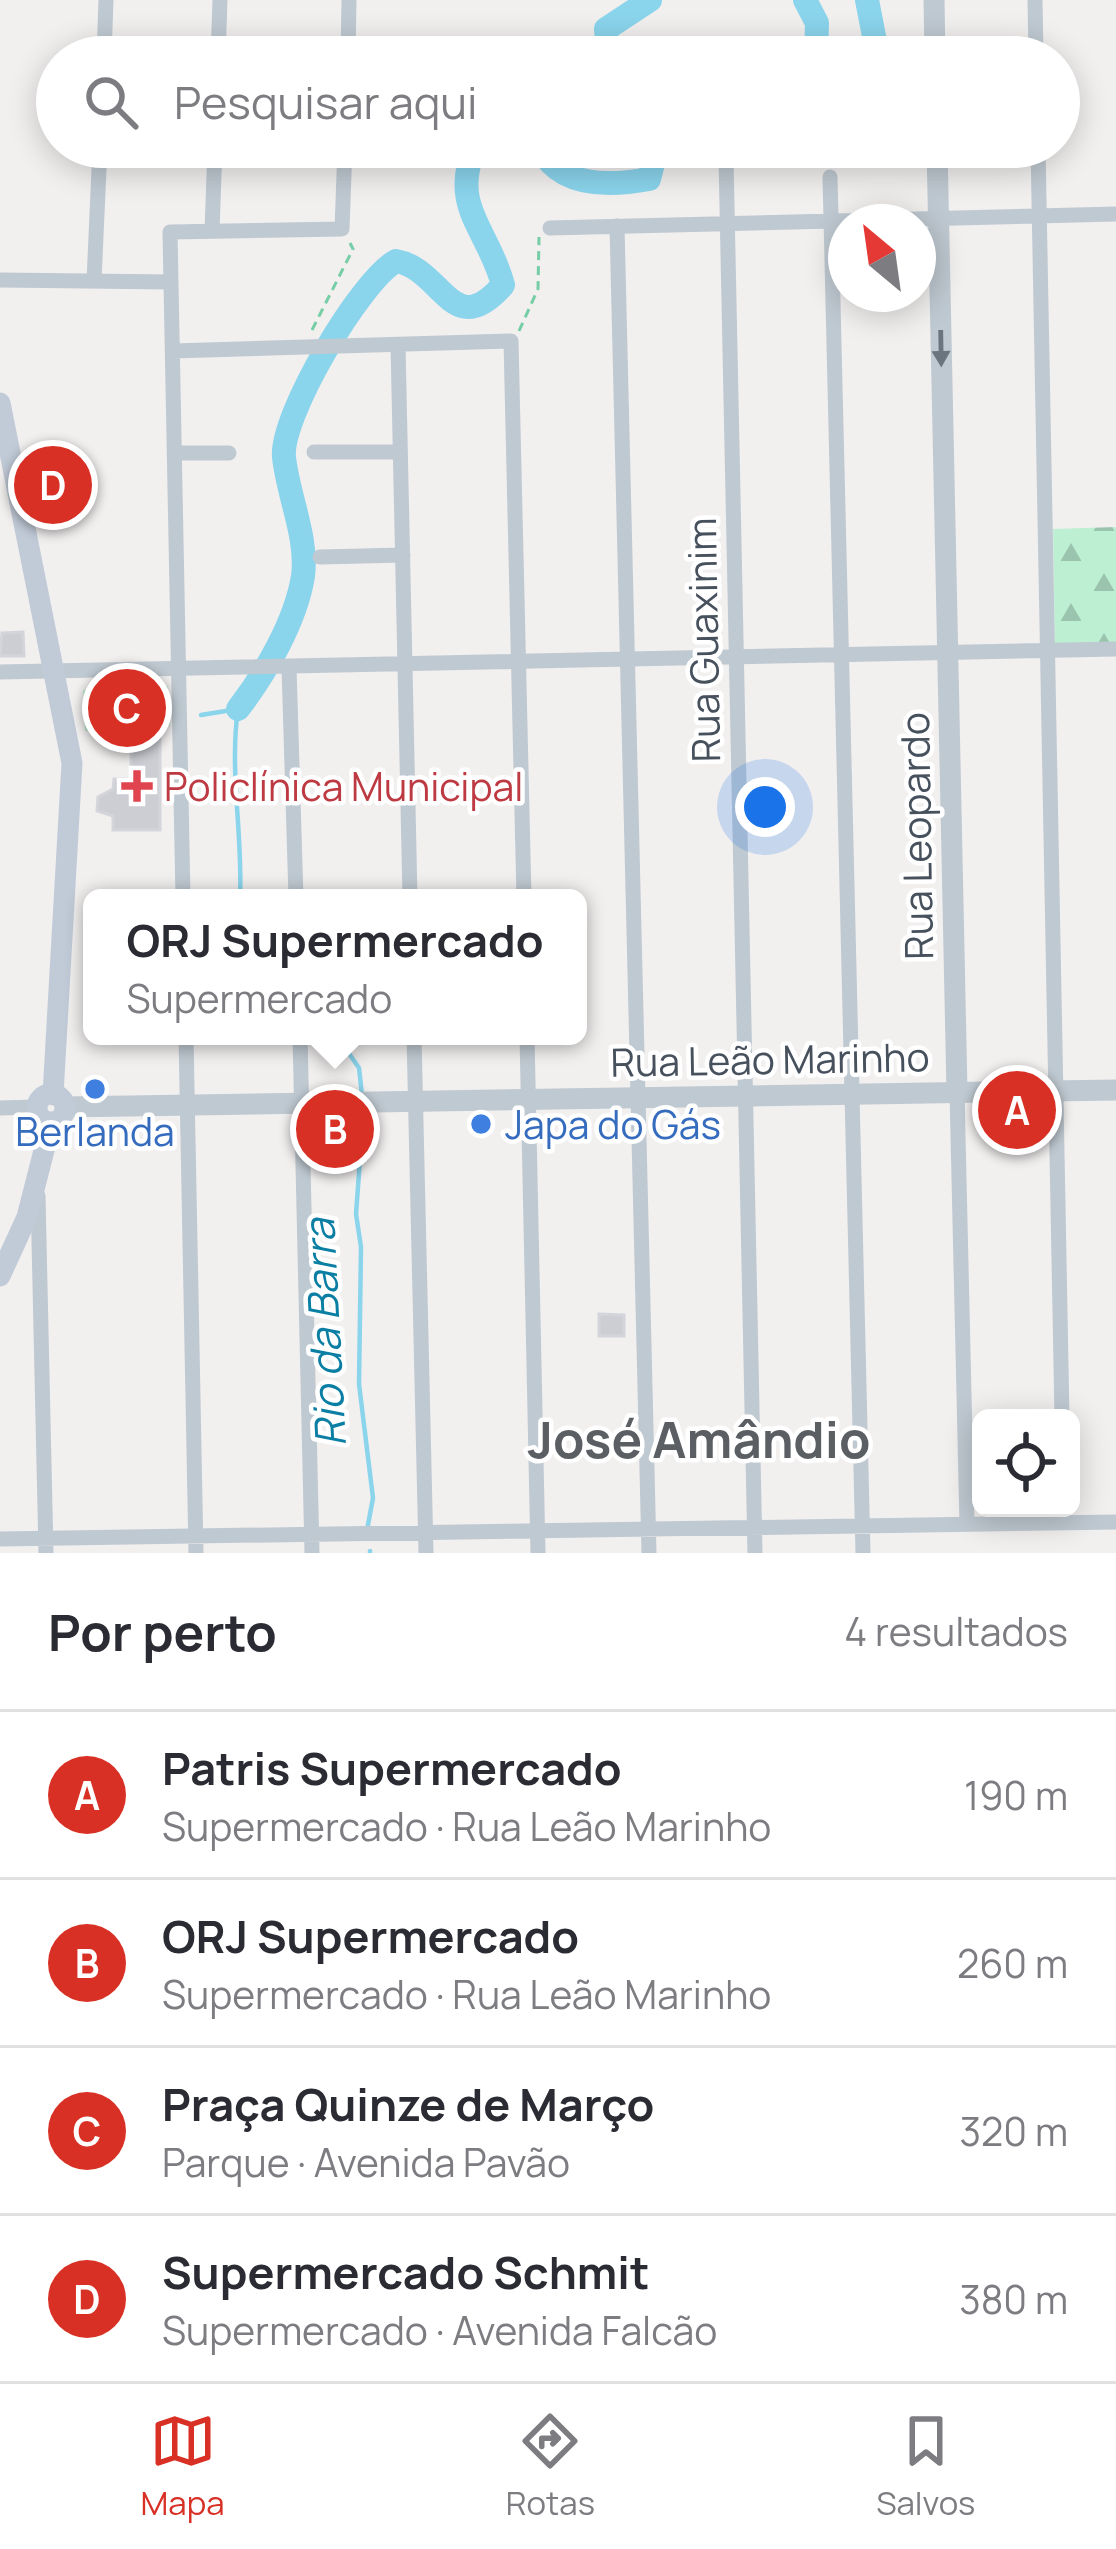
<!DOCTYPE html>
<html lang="pt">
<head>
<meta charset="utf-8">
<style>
  :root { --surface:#fff; --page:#f7f7f7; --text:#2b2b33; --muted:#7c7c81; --line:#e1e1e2; --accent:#d93025 }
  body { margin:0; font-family:Manrope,sans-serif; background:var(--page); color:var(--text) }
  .controls { position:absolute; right:36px; bottom:36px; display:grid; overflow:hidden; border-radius:18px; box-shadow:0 6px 30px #0003 }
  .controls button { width:108px; height:108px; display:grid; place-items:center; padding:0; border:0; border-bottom:3px solid var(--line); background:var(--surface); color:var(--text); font:60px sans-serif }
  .compass { position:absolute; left:828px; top:204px; width:108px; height:108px; border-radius:50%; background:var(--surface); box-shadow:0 6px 30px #0003; rotate:331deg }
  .you { position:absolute; left:765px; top:807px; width:42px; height:42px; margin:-30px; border:9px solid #fff; border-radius:50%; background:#1a73e8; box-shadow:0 0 0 18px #1a73e833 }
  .badge { display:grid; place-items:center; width:78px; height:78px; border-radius:50%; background:var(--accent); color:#fff; font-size:39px; font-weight:700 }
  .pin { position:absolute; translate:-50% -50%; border:6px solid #fff; box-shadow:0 3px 12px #0006 }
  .popup { position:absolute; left:83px; top:889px; width:504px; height:156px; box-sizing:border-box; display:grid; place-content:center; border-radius:18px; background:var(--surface); filter:drop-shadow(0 3px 9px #0005); font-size:39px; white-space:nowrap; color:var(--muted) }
  .popup b { font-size:45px; color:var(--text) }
  .popup::after { content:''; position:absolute; left:50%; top:100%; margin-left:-24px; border:24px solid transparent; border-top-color:var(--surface) }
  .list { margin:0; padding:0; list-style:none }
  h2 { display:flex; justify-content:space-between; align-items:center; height:156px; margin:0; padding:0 48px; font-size:51px }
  h2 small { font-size:39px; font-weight:400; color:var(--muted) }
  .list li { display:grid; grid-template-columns:78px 1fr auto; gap:36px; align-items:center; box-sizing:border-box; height:168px; padding:0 48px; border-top:3px solid var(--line) }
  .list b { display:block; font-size:45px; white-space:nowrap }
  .list p { margin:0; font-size:39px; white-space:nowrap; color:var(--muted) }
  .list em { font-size:39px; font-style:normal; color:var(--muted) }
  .icon { flex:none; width:66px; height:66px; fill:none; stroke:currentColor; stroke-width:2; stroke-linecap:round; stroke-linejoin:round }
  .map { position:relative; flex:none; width:1116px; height:1553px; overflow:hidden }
  .search { position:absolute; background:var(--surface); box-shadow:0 6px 30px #0003; left:36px; right:36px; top:36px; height:132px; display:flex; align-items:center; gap:30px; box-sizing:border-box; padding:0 42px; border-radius:66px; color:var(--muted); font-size:45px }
  .sheet { height:828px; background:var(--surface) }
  nav { display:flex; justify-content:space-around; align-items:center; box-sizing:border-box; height:168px; border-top:3px solid var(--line); background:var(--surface); font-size:33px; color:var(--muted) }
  nav a { display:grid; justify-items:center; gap:6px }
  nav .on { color:var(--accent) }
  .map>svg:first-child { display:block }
</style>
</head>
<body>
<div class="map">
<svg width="1116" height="1553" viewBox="0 0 1116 1553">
  <defs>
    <pattern id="forest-firs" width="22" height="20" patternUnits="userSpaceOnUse" patternTransform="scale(3)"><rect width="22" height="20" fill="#bdefd2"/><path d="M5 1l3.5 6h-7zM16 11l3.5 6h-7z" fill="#9bc4ae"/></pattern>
  </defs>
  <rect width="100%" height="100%" fill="#f2efef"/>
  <path fill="#bdefd2" d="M168 686 170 726 85 731 83 690Z"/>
  <path fill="url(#forest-firs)" d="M1116 527V644L1055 646 1053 529Z"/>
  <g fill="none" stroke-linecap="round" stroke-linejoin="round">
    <path stroke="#8ad4ec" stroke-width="4.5" d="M201 715 238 709C229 771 243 835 240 898
      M337 1036 359 1068 362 1095
      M362 1133 356 1214 361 1247 359 1384 373 1498 367 1530
      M370 1551V1553"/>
    <path stroke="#8ad4ec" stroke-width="24" d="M805 0 817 23 816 57
      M867 0 878 57
      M608 57 606 29 650 0
      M540 147C560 189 611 186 649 179L657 147
      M238 709C265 674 296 621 303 576 308 537 288 496 284 457 280 416 361 280 396 261 443 269 452 343 503 285 489 230 449 207 475 147"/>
  </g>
  <path fill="#ccced4" stroke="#d3d5db" stroke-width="3" d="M23 632 24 656H0L2 633Z
    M131 739H160V830H113V816L97 811 98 797 113 789 114 779H131Z
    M599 1314 624 1315V1336H599Z"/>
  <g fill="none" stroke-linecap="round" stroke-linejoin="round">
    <path stroke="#75cea5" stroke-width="3" stroke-dasharray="9 6" stroke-linecap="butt" d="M312 330 353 249 350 243
      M519 331 538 289 539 237"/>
    <path stroke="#bfc9d1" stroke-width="15" d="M1035 0 1036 57
      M104 57 106 0
      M218 57 220 0
      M348 57 349 0
      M1038 147 1062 1418
      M726 158 755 1553
      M830 177 863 1553
      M617 226 649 1553
      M550 228 1116 214
      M212 231 215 147
      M0 280 171 282
      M94 281 100 147
      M398 345 410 898
      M173 351 511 341 524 898
      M314 452H400
      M175 453H229
      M320 557 403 555
      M289 667 296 898
      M0 672 1116 649
      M183 898 170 232 342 229 345 147
      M186 1036 196 1553
      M300 1036 312 1553
      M414 1036 426 1553
      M527 1036 538 1553
      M957 1092 967 1524
      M0 1108 37 1107
      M38 1196 46 1553
      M0 1539 1116 1522"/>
    <path stroke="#bfc9d1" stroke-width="21" d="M934 0 935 57
      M937 147 957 1092
      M65 1107 1116 1090"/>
    <path stroke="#c1cbd8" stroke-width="21" d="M0 403 72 763 53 1095
      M37 1108a14 14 0 1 1 28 0a14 14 0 1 1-28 0Z
      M0 1276 27 1217 51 1123"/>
  </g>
  <defs><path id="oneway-solid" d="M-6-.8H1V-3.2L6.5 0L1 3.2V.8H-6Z" transform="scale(3)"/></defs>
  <use fill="#6b7580" href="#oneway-solid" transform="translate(941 348) rotate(89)"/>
  <path fill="#e0444e" stroke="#fff" stroke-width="4.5" d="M131 768h12v12h12v12h-12v12h-12v-12h-12v-12h12z"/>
  <g fill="#3f7fe0" stroke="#fff" stroke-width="4.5">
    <circle cx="95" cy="1089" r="12"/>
    <circle cx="481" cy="1124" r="12"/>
  </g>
  <g text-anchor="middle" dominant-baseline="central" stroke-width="9" stroke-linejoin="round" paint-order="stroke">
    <g font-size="39" fill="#47515d" stroke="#fff">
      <text transform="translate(703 640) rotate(-91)">Rua Guaxinim</text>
      <text transform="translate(916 836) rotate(-91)">Rua Leopardo</text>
      <text transform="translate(770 1059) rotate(-1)">Rua Leão Marinho</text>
    </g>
    <g font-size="39" fill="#be3a42" stroke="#fff" text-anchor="start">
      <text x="164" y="786">Policlínica Municipal</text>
    </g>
    <g font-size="39" fill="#366cbe" stroke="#fff" text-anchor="start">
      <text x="505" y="1124">Japa do Gás</text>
      <text x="95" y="1131" text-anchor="middle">Berlanda</text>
    </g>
    <g font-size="42" font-style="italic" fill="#0b7ea3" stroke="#fff">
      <text transform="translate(324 1333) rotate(-93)">Rio da Barra</text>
    </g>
    <g font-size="51" font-weight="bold" fill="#5b5f64" stroke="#fff">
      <text x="699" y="1438">José Amândio</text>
    </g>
  </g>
</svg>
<div class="controls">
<button><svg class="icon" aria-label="locate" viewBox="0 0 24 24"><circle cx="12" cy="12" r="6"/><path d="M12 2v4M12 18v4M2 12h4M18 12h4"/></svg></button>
</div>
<svg class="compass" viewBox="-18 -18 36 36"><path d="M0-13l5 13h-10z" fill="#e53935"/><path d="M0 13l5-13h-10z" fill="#7c7c81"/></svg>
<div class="you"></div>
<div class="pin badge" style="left:1017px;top:1110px">A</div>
<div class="pin badge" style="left:335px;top:1129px">B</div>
<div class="popup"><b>ORJ Supermercado</b>Supermercado</div>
<div class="pin badge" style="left:127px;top:708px">C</div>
<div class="pin badge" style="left:53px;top:485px">D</div>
<div class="search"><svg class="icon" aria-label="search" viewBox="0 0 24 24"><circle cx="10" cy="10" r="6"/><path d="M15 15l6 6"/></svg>Pesquisar aqui</div>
</div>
<section class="sheet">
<h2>Por perto<small>4 resultados</small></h2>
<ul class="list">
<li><span class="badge">A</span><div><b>Patris Supermercado</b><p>Supermercado · Rua Leão Marinho</p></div><em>190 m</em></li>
<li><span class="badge">B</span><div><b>ORJ Supermercado</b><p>Supermercado · Rua Leão Marinho</p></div><em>260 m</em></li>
<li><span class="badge">C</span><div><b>Praça Quinze de Março</b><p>Parque · Avenida Pavão</p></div><em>320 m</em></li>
<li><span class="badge">D</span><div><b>Supermercado Schmit</b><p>Supermercado · Avenida Falcão</p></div><em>380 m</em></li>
</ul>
</section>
<nav>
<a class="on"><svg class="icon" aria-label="map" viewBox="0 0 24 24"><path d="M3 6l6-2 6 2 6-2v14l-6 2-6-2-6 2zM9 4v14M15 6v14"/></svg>Mapa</a>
<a><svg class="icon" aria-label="directions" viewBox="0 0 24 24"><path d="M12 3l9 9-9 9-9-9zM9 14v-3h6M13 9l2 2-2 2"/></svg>Rotas</a>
<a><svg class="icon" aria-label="saved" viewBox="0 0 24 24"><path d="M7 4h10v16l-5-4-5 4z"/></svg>Salvos</a>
</nav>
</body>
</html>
